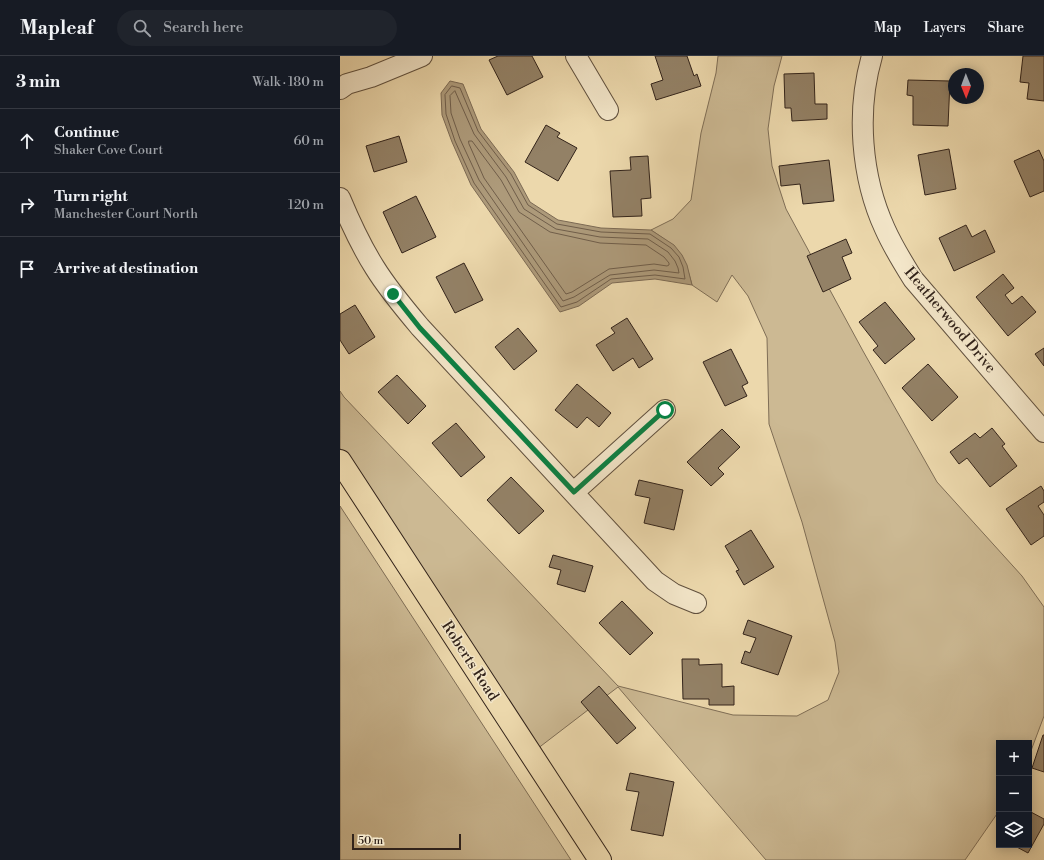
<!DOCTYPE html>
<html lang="en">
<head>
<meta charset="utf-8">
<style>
  :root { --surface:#171b24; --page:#20242c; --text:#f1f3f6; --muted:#9ea1a6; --line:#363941 }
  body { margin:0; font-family:"Libre Bodoni",serif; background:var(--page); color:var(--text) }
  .controls { position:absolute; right:12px; bottom:12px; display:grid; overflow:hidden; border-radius:0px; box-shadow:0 2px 10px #0003 }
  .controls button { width:36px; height:36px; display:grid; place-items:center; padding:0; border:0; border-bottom:1px solid var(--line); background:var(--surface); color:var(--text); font:20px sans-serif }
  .compass { position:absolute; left:608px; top:12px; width:36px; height:36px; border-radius:50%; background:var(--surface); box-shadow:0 2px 10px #0003; rotate:179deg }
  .scale { position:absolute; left:12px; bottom:10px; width:109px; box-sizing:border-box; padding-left:4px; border:2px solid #32231a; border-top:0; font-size:11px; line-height:14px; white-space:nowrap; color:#32231a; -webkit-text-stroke:3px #f3e6c9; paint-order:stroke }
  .stop { position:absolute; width:12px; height:12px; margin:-9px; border:3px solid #0b8043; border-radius:50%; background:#fff }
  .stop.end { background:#0b8043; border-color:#fff; box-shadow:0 1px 4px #0008 }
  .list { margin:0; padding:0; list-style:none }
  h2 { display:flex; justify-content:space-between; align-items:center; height:52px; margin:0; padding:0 16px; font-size:17px }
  h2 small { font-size:13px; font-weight:400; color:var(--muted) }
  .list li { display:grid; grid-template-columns:26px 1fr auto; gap:12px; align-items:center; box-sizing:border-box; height:64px; padding:0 16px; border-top:1px solid var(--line) }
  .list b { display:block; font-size:15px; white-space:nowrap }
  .list p { margin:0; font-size:13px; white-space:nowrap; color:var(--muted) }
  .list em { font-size:13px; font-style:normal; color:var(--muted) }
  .icon { flex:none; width:22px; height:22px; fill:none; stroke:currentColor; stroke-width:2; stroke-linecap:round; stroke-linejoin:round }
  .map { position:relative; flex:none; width:704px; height:804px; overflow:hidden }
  header { display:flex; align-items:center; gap:24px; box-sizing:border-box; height:56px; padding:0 20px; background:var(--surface); border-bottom:1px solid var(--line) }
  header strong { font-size:19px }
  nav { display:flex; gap:22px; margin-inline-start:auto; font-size:14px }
  .search { width:280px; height:36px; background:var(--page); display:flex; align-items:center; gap:10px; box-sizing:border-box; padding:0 14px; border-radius:22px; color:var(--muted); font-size:15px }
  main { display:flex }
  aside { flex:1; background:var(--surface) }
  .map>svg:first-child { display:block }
</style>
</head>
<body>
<header>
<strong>Mapleaf</strong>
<div class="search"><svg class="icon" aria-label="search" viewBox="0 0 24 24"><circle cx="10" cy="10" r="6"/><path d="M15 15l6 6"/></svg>Search here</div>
<nav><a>Map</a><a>Layers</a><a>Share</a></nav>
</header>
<main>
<aside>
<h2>3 min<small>Walk · 180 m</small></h2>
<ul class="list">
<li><svg class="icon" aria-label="ahead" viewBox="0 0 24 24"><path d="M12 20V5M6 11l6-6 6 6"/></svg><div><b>Continue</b><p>Shaker Cove Court</p></div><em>60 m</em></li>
<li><svg class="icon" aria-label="right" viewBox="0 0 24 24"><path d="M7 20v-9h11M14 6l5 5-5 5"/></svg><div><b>Turn right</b><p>Manchester Court North</p></div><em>120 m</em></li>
<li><svg class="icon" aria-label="arrive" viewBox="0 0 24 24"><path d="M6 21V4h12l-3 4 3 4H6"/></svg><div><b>Arrive at destination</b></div></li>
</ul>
</aside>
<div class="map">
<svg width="704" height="804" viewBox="0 0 704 804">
  <rect width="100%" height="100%" fill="#ecd8ac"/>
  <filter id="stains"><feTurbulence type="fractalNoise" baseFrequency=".005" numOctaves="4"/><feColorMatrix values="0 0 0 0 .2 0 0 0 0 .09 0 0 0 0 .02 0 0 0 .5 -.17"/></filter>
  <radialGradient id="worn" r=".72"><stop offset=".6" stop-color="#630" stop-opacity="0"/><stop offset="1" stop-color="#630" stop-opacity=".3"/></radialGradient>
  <path fill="#ccb993" stroke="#7f6e56" d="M378 0H442L434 30 428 73 432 110 446 153 523 295 597 426 682 520 704 551V660L689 700V687H659V755L625 804H426L278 631 197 693 0 392V335L4 341 278 630 393 659 457 660 488 644 499 616 495 586 462 466 429 368 427 282 408 240 392 219 377 246 352 229C343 195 339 193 311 174L333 163 351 144 361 77 376 17Z
    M0 450 231 804H0Z"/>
  <path fill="#ad9a7a" stroke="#7c6a54" d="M110 25 123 28 141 73 174 116 190 146 218 164 261 172 311 174 334 189 342 199 347 209 352 229 315 223 272 227 239 250 220 256 131 129 112 86 102 59 101 37Z"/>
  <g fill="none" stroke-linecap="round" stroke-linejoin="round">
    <path stroke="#705e4a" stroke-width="1" d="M112 30 120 32 138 75 171 118 188 149 217 168 261 176 310 178 331 192 339 201 343 211 345 223 315 219 271 223 237 246 221 251 134 127 115 85 106 58 105 39Z
      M115 35 134 78 166 121 184 153 216 173 260 181 308 183 328 196 335 205 338 212 339 217 314 214 270 219 234 241 223 245 139 124 120 83 111 57 110 40Z
      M129 85H132L161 124 179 156 210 176 260 187 306 189 324 201 329 207V209L327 210 314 208 269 213 232 236 226 238 144 122 129 88Z"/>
  </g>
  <path fill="#938166" stroke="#32231a" d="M158 0H192L203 21 167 39 149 4Z
    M315 0H347L354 20 357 18 361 30 316 44 311 28 323 24Z
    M683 0H704V45L687 43 689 27 680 26Z
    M474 17 475 48H487V63L452 65 451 52H445L444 18Z
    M568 24 610 25 608 70 573 69V40L567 39Z
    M206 69 220 77 217 81 237 92 218 125 185 106Z
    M59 80 67 106 34 116 26 90Z
    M609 93 616 133 585 139 578 99Z
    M699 94 704 105V135L690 141 674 105Z
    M308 100 311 142 301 143 302 160 273 161 270 115 291 114 290 101Z
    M489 104 494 145 463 148 460 128 441 130 439 110Z
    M76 140 96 181 62 197 43 156Z
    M626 169 632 181 645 174 655 196 614 215 599 182Z
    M506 183 512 197 502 201 511 223 483 236 467 200Z
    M124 207 143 244 115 257 96 221Z
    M663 218 674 232 665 239 672 248 682 240 696 256 668 280 636 241Z
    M545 246 575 283 545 308 533 294 538 290 519 266Z
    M15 249 35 281 9 298 0 284V258Z
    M287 262 313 303 299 312 293 302 273 315 256 289 275 277 271 272Z
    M178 272 197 295 174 314 155 291Z
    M704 292V310L695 298Z
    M391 293 408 327 402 330 407 340 385 350 363 306Z
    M588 308 618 341 592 365 562 332Z
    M57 319 86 350 68 368 38 336Z
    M237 328 271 357 259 371 247 361 237 372 215 354Z
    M116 367 145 401 121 421 92 387Z
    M652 372 665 388 662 390 677 410 650 431 627 402 619 408 610 396 635 377 640 382Z
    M382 373 400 391 378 412 384 418 371 430 347 406Z
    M171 421 204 455 179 478 147 444Z
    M299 424 343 434 334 474 304 467 310 442 295 439Z
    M701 430 704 435V446L698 450 704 459V480L691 489 666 453Z
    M411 474 434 511 404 529 396 515 399 514 385 490Z
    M213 499 253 510 245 536 217 528 221 514 209 511Z
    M282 545 313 577 290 599 259 567Z
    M408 564 452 580 438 619 401 607 405 595 410 597 416 582 403 578Z
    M342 603H359V609L382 608V631L394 630V649H369V643H343Z
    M259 630 296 672 277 688 241 646Z
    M703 679H704V716L692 712Z
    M290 717 334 726 323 780 291 774 299 736 286 734Z
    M689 755 704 763V768L688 797 673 789H689Z"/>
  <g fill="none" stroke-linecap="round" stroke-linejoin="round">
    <defs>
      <path id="minor" d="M236 0 268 54
        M532 0C516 55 521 121 545 173 553 191 563 207 573 223L704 376
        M0 33 7 28 31 21 82 0
        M0 142C10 166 21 190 35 212 48 233 64 252 80 271L315 525 334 538 356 547
        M234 436 325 354"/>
      <path id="major" d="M0 405 260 804"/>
    </defs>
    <use href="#minor" stroke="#60503e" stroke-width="22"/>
    <use href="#major" stroke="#32231a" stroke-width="24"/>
    <use href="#minor" stroke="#f3e6c9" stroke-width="20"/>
    <use href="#major" stroke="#ecd8ac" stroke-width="22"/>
  </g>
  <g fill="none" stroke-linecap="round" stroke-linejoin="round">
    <path stroke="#0b8043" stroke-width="5" d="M53 238 80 272 234 436 325 354"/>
  </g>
  <g text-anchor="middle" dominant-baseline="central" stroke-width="3" stroke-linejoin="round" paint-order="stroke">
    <g font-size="15" fill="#32231a" stroke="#f3e6c9">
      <text transform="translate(610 264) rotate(50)">Heatherwood Drive</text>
      <text transform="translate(130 605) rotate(57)">Roberts Road</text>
    </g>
  </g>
  <rect width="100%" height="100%" filter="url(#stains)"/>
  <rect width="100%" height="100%" fill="url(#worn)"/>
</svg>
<div class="controls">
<button>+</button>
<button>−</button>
<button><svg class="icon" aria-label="layers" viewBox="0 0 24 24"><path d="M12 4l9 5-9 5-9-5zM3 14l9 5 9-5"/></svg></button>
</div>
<svg class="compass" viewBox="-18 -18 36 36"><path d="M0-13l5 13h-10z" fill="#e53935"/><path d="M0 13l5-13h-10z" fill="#9ea1a6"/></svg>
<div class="scale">50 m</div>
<div class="stop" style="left:325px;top:354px"></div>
<div class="stop end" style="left:53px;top:238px"></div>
</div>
</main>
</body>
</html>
